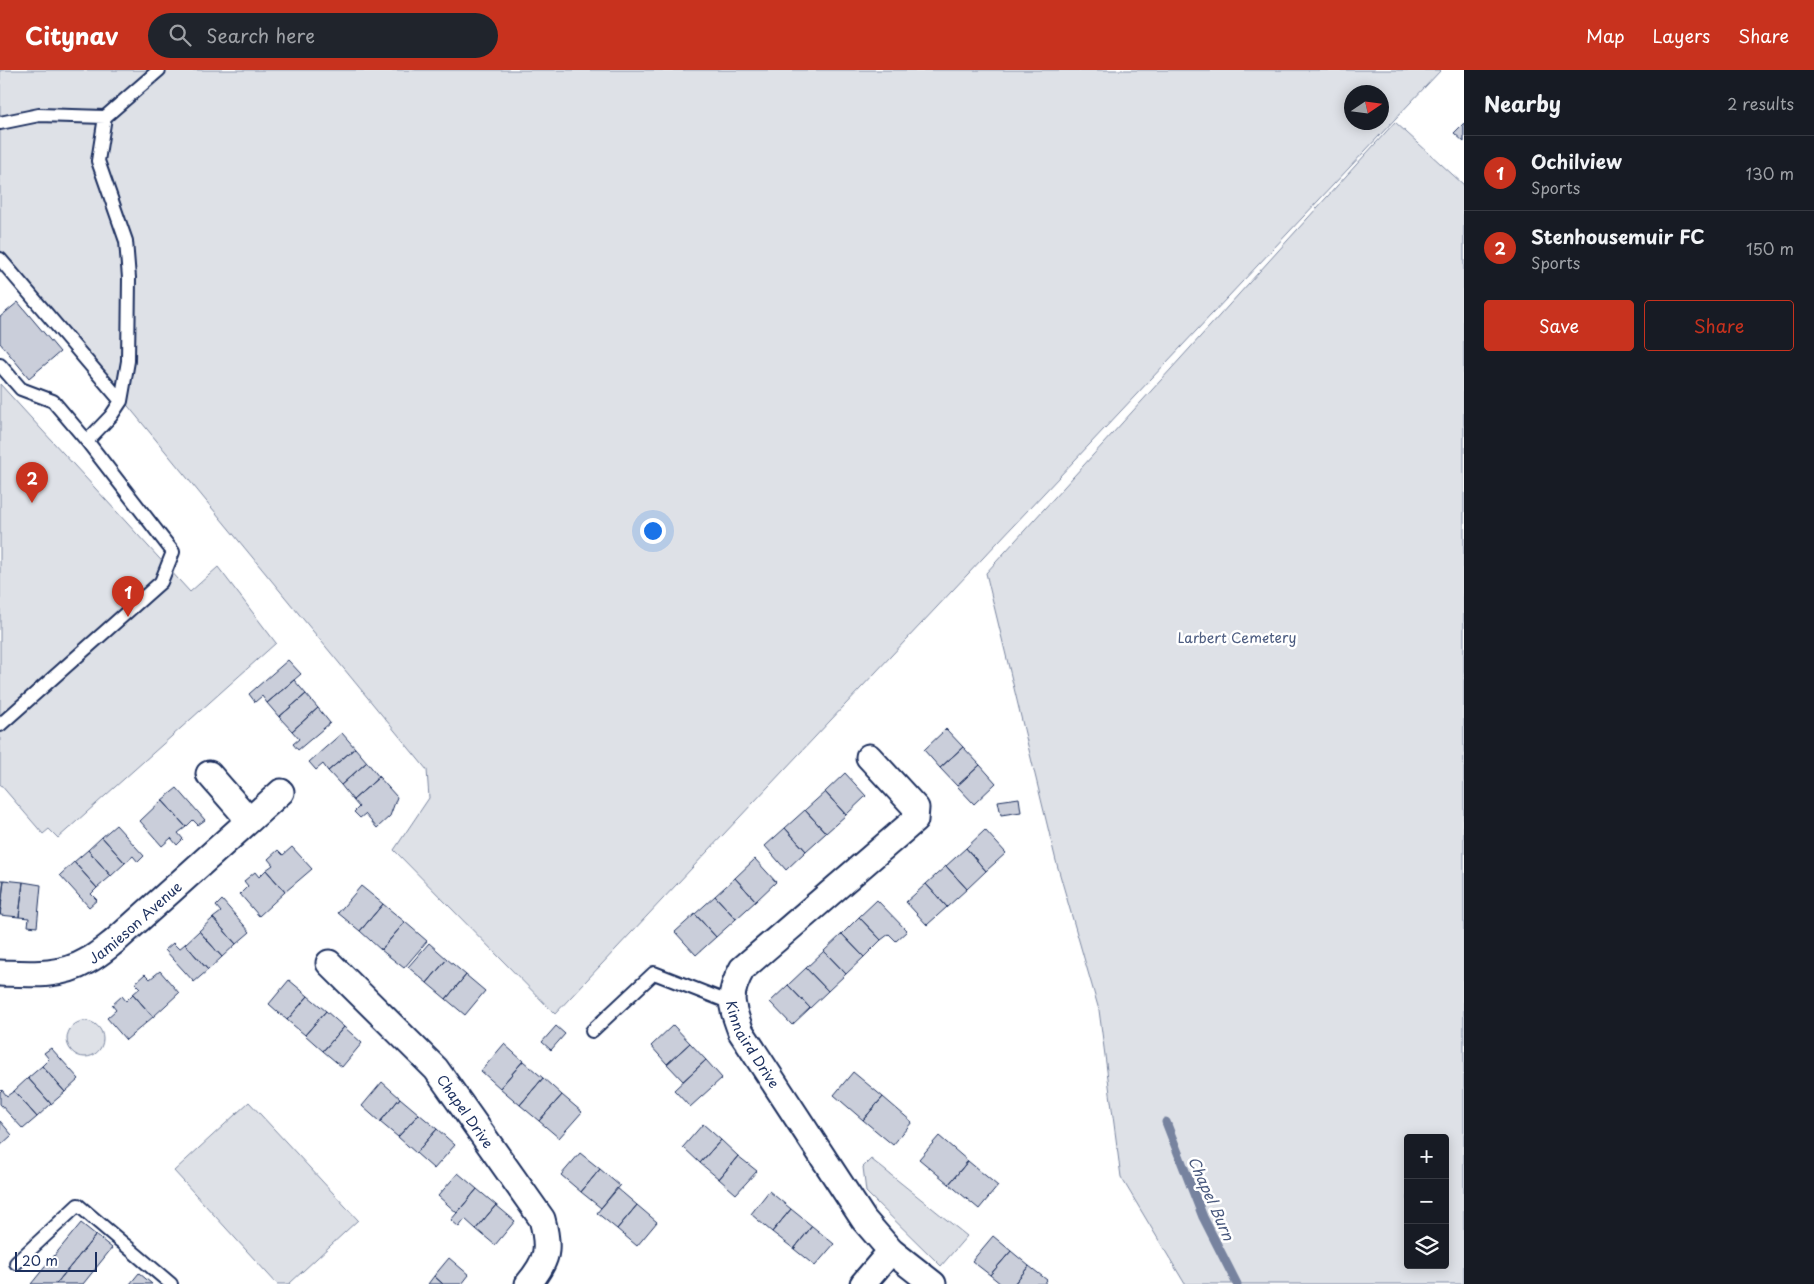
<!DOCTYPE html>
<html lang="en">
<head>
<meta charset="utf-8">
<style>
  :root { --surface:#171b24; --page:#20242c; --text:#f1f3f6; --muted:#9ea1a6; --line:#363941; --accent:#c8321e }
  body { margin:0; font-family:"Playpen Sans",sans-serif; background:var(--page); color:var(--text) }
  .controls { position:absolute; right:15px; bottom:15px; display:grid; overflow:hidden; border-radius:5px; box-shadow:0 2px 12px #0003 }
  .controls button { width:45px; height:45px; display:grid; place-items:center; padding:0; border:0; border-bottom:1px solid var(--line); background:var(--surface); color:var(--text); font:25px sans-serif }
  .compass { position:absolute; left:1344px; top:15px; width:45px; height:45px; border-radius:50%; background:var(--surface); box-shadow:0 2px 12px #0003; rotate:77deg }
  .scale { position:absolute; left:15px; bottom:12px; width:82px; box-sizing:border-box; padding-left:5px; border:2px solid #1b2f5e; border-top:0; font-size:14px; line-height:18px; white-space:nowrap; color:#1b2f5e; -webkit-text-stroke:4px #fff; paint-order:stroke }
  .you { position:absolute; left:652px; top:460px; width:18px; height:18px; margin:-12px; border:4px solid #fff; border-radius:50%; background:#1a73e8; box-shadow:0 0 0 8px #1a73e833 }
  .badge { display:grid; place-items:center; width:32px; height:32px; border-radius:50%; background:var(--accent); color:#fff; font-size:16px; font-weight:700 }
  .pin { position:absolute; translate:-50% -41px; filter:drop-shadow(0 1px 2px #0008) }
  .pin::after { content:''; position:absolute; top:26px; width:18px; height:15px; background:inherit; clip-path:polygon(0 0,100% 0,50% 100%) }
  .list { margin:0; padding:0; list-style:none }
  h2 { display:flex; justify-content:space-between; align-items:center; height:65px; margin:0; padding:0 20px; font-size:21px }
  h2 small { font-size:16px; font-weight:400; color:var(--muted) }
  .list li { display:grid; grid-template-columns:32px 1fr auto; gap:15px; align-items:center; box-sizing:border-box; height:75px; padding:0 20px; border-top:1px solid var(--line) }
  .list b { display:block; font-size:19px; white-space:nowrap }
  .list p { margin:0; font-size:16px; white-space:nowrap; color:var(--muted) }
  .list em { font-size:16px; font-style:normal; color:var(--muted) }
  .actions { display:flex; gap:10px; padding:15px 20px }
  .actions a { flex:1; padding:11px 0; border:1px solid var(--accent); border-radius:5px; text-align:center; font-size:18px; color:var(--accent) }
  .actions .main { background:var(--accent); color:#fff }
  .icon { flex:none; width:28px; height:28px; fill:none; stroke:currentColor; stroke-width:2; stroke-linecap:round; stroke-linejoin:round }
  .map { position:relative; flex:none; width:1464px; height:1214px; overflow:hidden }
  header { display:flex; align-items:center; gap:30px; box-sizing:border-box; height:70px; padding:0 25px; background:var(--accent); color:#fff }
  header strong { font-size:24px }
  nav { display:flex; gap:28px; margin-inline-start:auto; font-size:18px }
  .search { width:350px; height:45px; background:var(--page); display:flex; align-items:center; gap:12px; box-sizing:border-box; padding:0 18px; border-radius:28px; color:var(--muted); font-size:19px }
  main { display:flex }
  aside { flex:1; background:var(--surface) }
  .map>svg:first-child { display:block }
</style>
</head>
<body>
<header>
<strong>Citynav</strong>
<div class="search"><svg class="icon" aria-label="search" viewBox="0 0 24 24"><circle cx="10" cy="10" r="6"/><path d="M15 15l6 6"/></svg>Search here</div>
<nav><a>Map</a><a>Layers</a><a>Share</a></nav>
</header>
<main>
<div class="map">
<svg width="1464" height="1214" viewBox="0 0 1464 1214">
  <rect width="100%" height="100%" fill="#fff"/>
  <filter id="ink" filterUnits="userSpaceOnUse"><feTurbulence type="fractalNoise" baseFrequency=".02" numOctaves="2"/><feDisplacementMap in="SourceGraphic" scale="10" xChannelSelector="R" yChannelSelector="G"/><feConvolveMatrix kernelMatrix="1 2 1 2 8 2 1 2 1" color-interpolation-filters="sRGB"/></filter>
  <g filter="url(#ink)">
    <path fill="#dee1e7" stroke="#7c88a2" fill-rule="evenodd" d="M0 0H1441L555 944 394 780 429 728 427 700 0 180ZM1352 22H1382V52H1352Z
      M1395 52 1464 115V1214H1185L1121 1107 1099 940 1056 791 986 503ZM1408 1068H1445V1195H1408Z
      M0 314 190 522 218 497 276 573 58 768 49 759 43 764 0 714Z
      M67 969a18 18 0 1 1 36 0a18 18 0 1 1-36 0Z
      M249 1032 358 1150 289 1214H277L174 1101Z
      M871 1089 967 1166 941 1196 866 1122 863 1097Z"/>
    <g fill="none" stroke-linecap="round" stroke-linejoin="round">
      <path stroke="#77839f" stroke-width="9" d="M1166 1052 1203 1147 1237 1214"/>
    </g>
    <path fill="#caceda" stroke="#1b2f5e" d="M1464 53V72L1454 63Z
      M18 232 60 282 29 308 0 273V247Z
      M288 590 301 604 267 633 262 626 255 632 249 624Z
      M294 610 306 624 279 647 267 633Z
      M306 624 318 638 292 661 279 647Z
      M318 638 330 653 298 680 293 674 299 669 292 661Z
      M946 659 963 677 940 698 924 680Z
      M342 663 355 678 328 701 323 694 316 700 309 692Z
      M963 677 980 695 957 716 940 698Z
      M355 678 367 692 341 715 328 701Z
      M367 692 379 707 353 730 341 715Z
      M980 695 996 713 974 734 957 716Z
      M845 703 866 726 846 745 825 722Z
      M379 707 397 727 390 746 377 758 365 744 360 748 354 742 359 737 353 730Z
      M177 718 205 750 198 755 193 750 186 757 162 730Z
      M825 722 846 745 826 763 805 740Z
      M1019 728 1021 742 1001 745 998 731Z
      M162 730 186 757 178 763 183 769 177 775 171 768 162 776 140 751Z
      M805 740 826 763 806 781 785 758Z
      M116 755 144 786 138 792 133 786 125 793 102 767Z
      M785 758 806 781 786 800 765 776Z
      M985 760 1006 783 986 801 966 778Z
      M102 767 125 793 111 806 88 780Z
      M292 777 312 799 285 822 266 800 273 795 268 789 278 780 283 785Z
      M966 778 986 801 967 819 946 796Z
      M88 780 111 806 97 818 74 792Z
      M755 789 776 812 756 831 735 808Z
      M74 792 97 818 91 824 97 830 89 837 60 805Z
      M946 796 967 819 947 837 926 814Z
      M266 800 285 822 259 846 240 824 248 816 244 811 255 802 259 807Z
      M735 808 756 831 736 849 715 826Z
      M0 810H4L0 845Z
      M4 810 23 812 19 847 0 845Z
      M23 812 41 815 37 857 28 856 29 848 19 847Z
      M926 814 947 837 927 855 906 832Z
      M361 816 383 834 360 861 338 843Z
      M715 826 736 849 716 867 695 844Z
      M222 830 250 862 236 874 213 848 221 842 216 836Z
      M877 830 907 861 896 871 889 864 881 870 859 847Z
      M383 834 405 852 381 880 360 861Z
      M695 844 716 867 696 885 675 862Z
      M859 847 881 870 864 887 842 864Z
      M213 848 236 874 222 887 199 861Z
      M405 852 427 871 404 898 381 880Z
      M199 861 222 887 208 900 185 874Z
      M842 864 864 887 846 904 824 881Z
      M173 873 179 879 185 874 208 900 194 912 165 880Z
      M429 873 447 889 427 913 408 897Z
      M824 881 846 904 828 921 806 898Z
      M447 889 466 905 446 929 427 913Z
      M806 898 828 921 810 938 788 915Z
      M160 901 179 923 153 947 133 924 140 918 135 913 145 904 150 909Z
      M466 905 485 921 465 945 446 929Z
      M289 910 308 926 287 950 269 934Z
      M788 915 810 938 792 955 770 932Z
      M133 924 153 947 126 970 107 948 116 940 112 935 122 926 126 931Z
      M308 926 326 941 305 965 287 950Z
      M326 941 344 957 323 981 305 965Z
      M673 955 690 973 667 994 651 976Z
      M556 956 565 964 551 980 542 972Z
      M344 957 362 973 342 997 323 981Z
      M690 973 706 990 683 1011 667 994Z
      M504 974 523 991 500 1018 481 1001Z
      M51 978 79 1009 65 1022 42 996 49 989 44 983Z
      M706 990 722 1008 690 1037 674 1020Z
      M523 991 543 1008 520 1035 500 1018Z
      M42 996 65 1022 51 1034 28 1008Z
      M853 1002 883 1027 863 1050 834 1025Z
      M28 1008 51 1034 37 1047 14 1021Z
      M543 1008 562 1025 539 1051 520 1035Z
      M382 1012 400 1028 380 1052 362 1036Z
      M2 1020 7 1026 14 1021 37 1047 23 1059 0 1034V1022Z
      M562 1025 582 1042 559 1068 539 1051Z
      M883 1027 912 1052 893 1075 863 1050Z
      M400 1028 419 1044 398 1067 380 1052Z
      M419 1044 437 1059 416 1083 398 1067Z
      M0 1051 12 1065 0 1076Z
      M703 1054 721 1070 700 1093 683 1077Z
      M437 1059 455 1075 434 1099 416 1083Z
      M939 1066 968 1091 949 1114 919 1089Z
      M721 1070 738 1086 719 1109 700 1093Z
      M580 1083 600 1099 581 1122 561 1105Z
      M738 1086 757 1101 736 1124 719 1109Z
      M968 1091 998 1116 979 1139 949 1114Z
      M600 1099 620 1116 601 1138 581 1122Z
      M458 1103 477 1119 457 1143 438 1126Z
      M617 1118 637 1135 617 1159 597 1143Z
      M477 1119 496 1135 476 1159 465 1149 459 1157 451 1150Z
      M769 1121 791 1139 772 1162 751 1144Z
      M496 1135 515 1151 495 1175 476 1159Z
      M637 1135 657 1152 637 1176 617 1159Z
      M791 1139 812 1156 794 1179 772 1162Z
      M81 1153 96 1165 56 1214H31Z
      M812 1156 834 1174 815 1196 794 1179Z
      M96 1165 112 1178 83 1214H56Z
      M993 1166 1011 1181 990 1205 972 1191Z
      M1011 1181 1029 1196 1014 1214H1001L990 1205Z
      M449 1188 469 1205 462 1214H443L434 1206Z
      M1029 1196 1047 1210 1044 1214H1014Z
      M139 1203 152 1214H130Z
      M434 1206 443 1214H428Z"/>
    <g fill="none" stroke-linecap="round" stroke-linejoin="round">
      <defs>
        <path id="lane" d="M0 53 39 45 105 47
          M0 189 121 331
          M0 295 21 319 53 331 87 371
          M0 655 161 512 173 482 87 371 111 346 121 331 128 291 129 208 126 171 98 91 105 47 159 0
          M592 961 654 903 731 933
          M16 1193 78 1135 171 1214"/>
        <g id="street">
          <path id="s1" d="M869 687 916 738 915 750 742 899C727 926 731 934 741 962L864 1150 891 1181 933 1214"/>
          <path d="M209 704 249 750"/>
          <path id="s2" d="M329 893 436 999 542 1149C550 1179 548 1190 528 1214"/>
          <path id="s3" d="M0 903C30 904 60 907 87 891 97 886 106 878 115 871L281 722"/>
          <path d="M863 1214 891 1181"/>
        </g>
      </defs>
      <use href="#lane" stroke="#1b2f5e" stroke-width="16"/>
      <use href="#street" stroke="#1b2f5e" stroke-width="29"/>
      <use href="#lane" stroke="#fff" stroke-width="12"/>
      <use href="#street" stroke="#fff" stroke-width="25"/>
    </g>
  </g>
  <g text-anchor="middle" dominant-baseline="central" stroke-width="5" stroke-linejoin="round" paint-order="stroke">
    <g font-size="14" fill="#4c5c80" stroke="#fff">
      <text x="1237" y="567">Larbert Cemetery</text>
    </g>
    <g font-size="14" fill="#1b2f5e" stroke="#fff">
      <text stroke="none"><textPath href="#s3" startOffset="151">Jamieson Avenue</textPath></text>
      <text stroke="none"><textPath href="#s1" startOffset="392">Kinnaird Drive</textPath></text>
      <text stroke="none"><textPath href="#s2" startOffset="202">Chapel Drive</textPath></text>
    </g>
    <g font-size="15" font-style="italic" fill="#49597e" stroke="#fff">
      <text transform="translate(1212 1128) rotate(66)">Chapel Burn</text>
    </g>
  </g>
</svg>
<div class="controls">
<button>+</button>
<button>−</button>
<button><svg class="icon" aria-label="layers" viewBox="0 0 24 24"><path d="M12 4l9 5-9 5-9-5zM3 14l9 5 9-5"/></svg></button>
</div>
<svg class="compass" viewBox="-18 -18 36 36"><path d="M0-13l5 13h-10z" fill="#e53935"/><path d="M0 13l5-13h-10z" fill="#9ea1a6"/></svg>
<div class="scale">20 m</div>
<div class="you"></div>
<div class="pin badge" style="left:128px;top:547px">1</div>
<div class="pin badge" style="left:32px;top:433px">2</div>
</div>
<aside>
<h2>Nearby<small>2 results</small></h2>
<ul class="list">
<li><span class="badge">1</span><div><b>Ochilview</b><p>Sports</p></div><em>130 m</em></li>
<li><span class="badge">2</span><div><b>Stenhousemuir FC</b><p>Sports</p></div><em>150 m</em></li>
</ul>
<div class="actions"><a class="main">Save</a><a>Share</a></div>
</aside>
</main>
</body>
</html>
